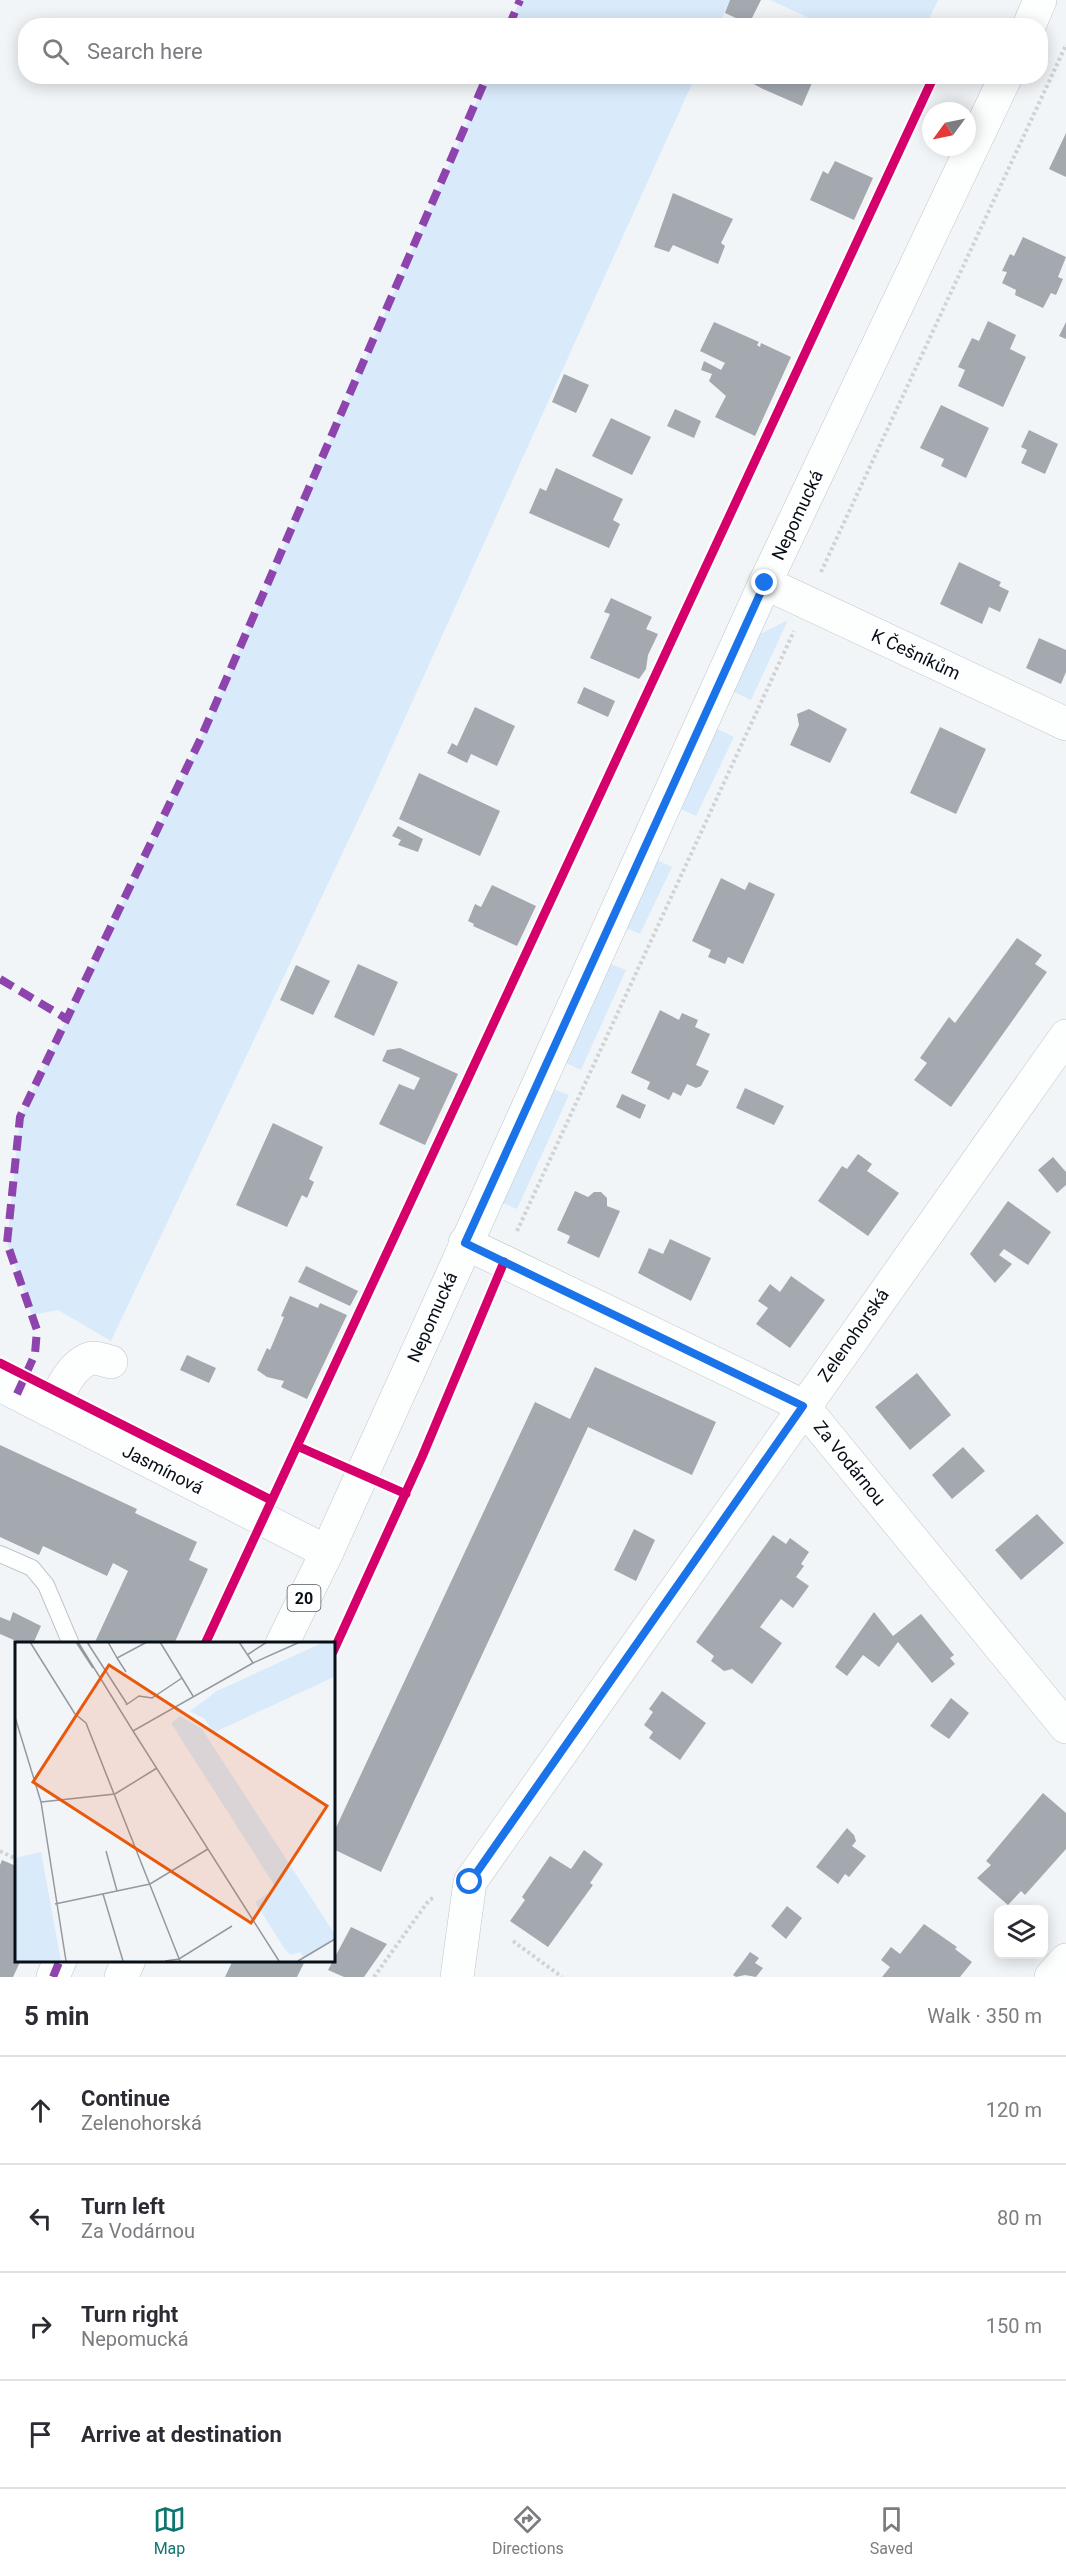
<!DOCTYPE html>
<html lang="en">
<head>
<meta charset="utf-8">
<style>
  :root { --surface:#fff; --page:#f2f2f3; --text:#2b2b33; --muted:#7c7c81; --line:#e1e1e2; --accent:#0f766e }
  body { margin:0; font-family:Roboto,sans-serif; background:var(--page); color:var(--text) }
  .controls { position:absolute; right:18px; bottom:18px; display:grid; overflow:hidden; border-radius:12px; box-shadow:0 3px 15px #0003 }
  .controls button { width:54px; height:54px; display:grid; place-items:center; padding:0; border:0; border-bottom:2px solid var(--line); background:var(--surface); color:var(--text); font:30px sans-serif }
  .compass { position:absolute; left:922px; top:102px; width:54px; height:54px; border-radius:50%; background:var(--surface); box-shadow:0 3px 15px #0003; rotate:237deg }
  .stop { position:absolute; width:18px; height:18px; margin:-14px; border:4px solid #1a73e8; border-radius:50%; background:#fff }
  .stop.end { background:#1a73e8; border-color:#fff; box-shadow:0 2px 6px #0008 }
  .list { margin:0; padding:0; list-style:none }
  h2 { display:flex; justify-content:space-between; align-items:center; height:78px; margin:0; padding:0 24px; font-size:26px }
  h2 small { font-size:20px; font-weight:400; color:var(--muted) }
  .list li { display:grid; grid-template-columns:39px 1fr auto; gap:18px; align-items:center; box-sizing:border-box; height:108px; padding:0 24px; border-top:2px solid var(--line) }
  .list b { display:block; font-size:22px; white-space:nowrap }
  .list p { margin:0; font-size:20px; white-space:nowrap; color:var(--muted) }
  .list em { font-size:20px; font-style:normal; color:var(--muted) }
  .icon { flex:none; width:33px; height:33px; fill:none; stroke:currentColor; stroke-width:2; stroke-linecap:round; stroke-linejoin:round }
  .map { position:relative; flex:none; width:1066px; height:1977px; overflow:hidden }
  .search { position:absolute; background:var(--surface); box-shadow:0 3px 15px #0003; left:18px; right:18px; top:18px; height:66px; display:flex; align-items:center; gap:15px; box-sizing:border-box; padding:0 21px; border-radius:24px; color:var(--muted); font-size:22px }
  .sheet { height:510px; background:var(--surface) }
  nav { display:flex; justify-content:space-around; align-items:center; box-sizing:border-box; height:84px; border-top:2px solid var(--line); background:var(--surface); font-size:16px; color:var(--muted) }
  nav a { display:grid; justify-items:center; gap:3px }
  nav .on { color:var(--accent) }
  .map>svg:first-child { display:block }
</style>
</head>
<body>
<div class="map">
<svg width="1066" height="1977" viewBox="0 0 1066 1977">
  <rect width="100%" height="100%" fill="#f2f5f8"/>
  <path fill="#d9eafa" d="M520 0H730L719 25 509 26Z
    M770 0H938L926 25H825Z
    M487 77H695L371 793 111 1341 58 1310 32 1315 7 1243 20 1117 200 740Z
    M788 620 751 700 732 691 760 634Z
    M715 728 734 737 696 816 677 807Z
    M653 858 672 867 640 934 621 926Z
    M606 962 626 970 581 1070 562 1061Z
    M549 1087 569 1095 517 1209 498 1201Z"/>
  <path fill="#a3a9af" d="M730 0H761L749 24 725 13Z
    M747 76H806L805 80 812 83 802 106 763 89 746 80Z
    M1066 133V177L1049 169Z
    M835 161 873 178 854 220 810 200 823 171 828 174Z
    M673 193 733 219 721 243 725 246 718 264 673 245 669 252 654 247Z
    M1023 237 1066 257 1058 277 1063 279 1056 295 1051 293 1043 308 1015 295 1016 290 1002 283 1007 272 1002 271 1010 254 1014 256Z
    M988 321 1016 335 1010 349 1026 357 1003 407 958 386 965 370 958 367 972 338 979 341Z
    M714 322 759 342 757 345 760 347 761 343 791 357 755 436 715 417 726 396 709 381 712 374 701 370 704 361 721 370 725 363 700 351Z
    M1066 322V339L1059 336Z
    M564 374 589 385 576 413 552 402Z
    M941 405 989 428 966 478 941 466 944 459 920 448Z
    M675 409 701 421 694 438 667 426Z
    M611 418 651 437 632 475 592 456Z
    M1029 430 1058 444 1045 474 1021 463 1027 450 1021 447Z
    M556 468 623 499 613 520 620 524 609 548 529 513 540 488 546 491Z
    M959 562 1001 582 999 586 1009 591 1000 612 989 607 982 624 940 604Z
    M611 598 652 617 646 629 658 634 648 655 646 669 639 679 590 658 610 614 604 612Z
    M1039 638 1066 650V672L1061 684 1026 668Z
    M584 687 615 701 608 717 577 703Z
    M475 707 515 726 497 766 471 754 467 763 447 753 452 743 457 746Z
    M809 709 847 729 830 763 790 745 799 725 797 714Z
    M940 727 986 749 956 814 910 793Z
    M419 773 500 811 480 856 399 819Z
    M398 826 423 839 418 852 398 845 401 840 392 836Z
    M721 878 745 890 749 882 775 894 743 964 728 957 725 964 708 957 711 950 692 941Z
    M492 885 536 906 517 946 473 926 474 924 468 921 475 904 481 907Z
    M1017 938 1042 955 1035 964 1047 972 951 1107 914 1080 927 1063 920 1058 949 1017 955 1023Z
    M358 964 398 982 374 1036 334 1017Z
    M296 965 330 981 313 1015 280 1000Z
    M660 1010 679 1020 682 1013 698 1020 695 1027 710 1034 696 1065 709 1071 701 1086 696 1088 687 1084 681 1096 673 1092 669 1100 647 1089 650 1082 631 1073Z
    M400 1048 458 1074 425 1145 379 1124 399 1084 414 1090 420 1078 382 1061 387 1050Z
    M745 1088 784 1106 774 1125 736 1108Z
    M622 1094 646 1105 640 1119 616 1107Z
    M273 1123 323 1147 309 1179 314 1182 307 1198 302 1195 287 1227 236 1205Z
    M858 1154 872 1164 867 1171 899 1193 868 1236 818 1201 842 1166 847 1169Z
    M1053 1157 1066 1172V1185L1057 1193 1038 1170Z
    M575 1191 588 1197 594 1192H601L607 1198V1206L620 1211 599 1258 567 1243 570 1236 557 1230Z
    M1008 1201 1051 1232 1028 1265 1004 1249 999 1255 1012 1264 995 1283 970 1254Z
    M670 1239 711 1258 691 1301 638 1273 649 1248 663 1254Z
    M306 1266 358 1291 350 1306 298 1282Z
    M791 1276 825 1300 790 1348 756 1324 768 1308 758 1301 770 1284 780 1292Z
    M290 1296 318 1308 320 1303 347 1315 307 1399 281 1387 284 1381 267 1377 257 1370 267 1348 270 1350 284 1317 281 1316Z
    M187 1355 216 1368 209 1383 180 1370Z
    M595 1367 716 1422 692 1475 588 1427 381 1872 333 1849V1834L535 1402 570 1419Z
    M917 1373 951 1415 910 1450 875 1407Z
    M0 1445 137 1509 135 1513 197 1542 189 1560 208 1569 174 1644H94L128 1571 113 1563 107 1576 43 1546 39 1555 0 1537Z
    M963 1447 985 1471 952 1499 932 1475Z
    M1037 1514 1064 1543 1021 1580 995 1550Z
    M634 1529 655 1540 636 1581 614 1570Z
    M773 1535 786 1544 790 1538 809 1552 801 1564 804 1566 796 1577 809 1586 793 1608 781 1599 760 1627 782 1643 752 1684 732 1669 724 1671 711 1661 714 1656 696 1642Z
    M13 1612 41 1626 33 1644H23L0 1634V1617L10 1621Z
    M874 1612 893 1636 921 1614 954 1655 950 1658 955 1664 932 1683 898 1642 879 1667 863 1655 847 1676 835 1667Z
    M662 1691 706 1723 680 1760 649 1738 653 1732 644 1725 653 1712 649 1709Z
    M951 1698 969 1713 949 1739 930 1726Z
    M1043 1793 1066 1813V1849L1025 1895 1021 1891 1008 1905 977 1878 991 1865 986 1861Z
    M847 1828 854 1835 856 1841 852 1846 866 1856 849 1877 845 1874 838 1884 816 1867Z
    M584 1850 603 1864 590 1883 593 1885 548 1947 510 1921 525 1900 522 1897 550 1856 571 1869Z
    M2 1860 16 1866V1960H21L13 1977H0V1865Z
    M787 1906 802 1918 786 1939 771 1926Z
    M924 1924 957 1947 955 1949 972 1962 960 1977H882L890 1967 881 1960 891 1947 900 1954Z
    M351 1927 387 1944 364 1977H344L328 1970Z
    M750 1952 759 1958 755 1963 763 1968 756 1977 745 1975 736 1977 733 1975Z
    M233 1960H298L304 1963 297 1977H225Z"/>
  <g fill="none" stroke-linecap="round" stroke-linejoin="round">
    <defs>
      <path id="service" d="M0 1554 32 1568 46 1585 71 1644"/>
      <path id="minor" d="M765 583 1066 724
        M465 1243 803 1406 1066 1727
        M50 1411C59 1394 71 1363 92 1358 97 1357 105 1361 111 1362
        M53 1977 60 1960
        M457 1977 470 1882 1066 1036
        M1051 1977 1066 1960"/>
      <path id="tertiary" d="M1029 26 1040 0
        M327 1552 765 583 1006 76"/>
      <path id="primary" d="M0 1385 327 1552 282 1644
        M121 1977 129 1960"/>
    </defs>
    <use href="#service" stroke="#bfc5cb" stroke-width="18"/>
    <use href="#minor" stroke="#bfc5cb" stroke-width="34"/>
    <use href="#tertiary" stroke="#bfc5cb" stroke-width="34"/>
    <use href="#primary" stroke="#bfc5cb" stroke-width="34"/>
    <path stroke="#d1d2d4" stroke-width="4" stroke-dasharray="3 3" stroke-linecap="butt" d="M821 572 1066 45
      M517 1231 794 631
      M0 1851 16 1859
      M513 1941 562 1977
      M374 1977 429 1900 435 1897"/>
    <use href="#service" stroke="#fdfefe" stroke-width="16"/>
    <use href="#minor" stroke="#fdfefe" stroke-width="33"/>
    <use href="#tertiary" stroke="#fdfefe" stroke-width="33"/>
    <use href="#primary" stroke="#fdfefe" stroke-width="33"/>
    <path stroke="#8e44ad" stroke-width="8" stroke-dasharray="15 8" stroke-linecap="butt" d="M509 26 520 0
      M0 979 67 1019
      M17 1394 35 1354 37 1330 7 1243 20 1117 200 740 487 76
      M53 1977 60 1960"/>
    <defs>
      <path id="cycleway" d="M0 1363 271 1500
        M297 1446 406 1494
        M205 1644 934 76
        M333 1652 422 1457 504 1262"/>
    </defs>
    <use href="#cycleway" stroke="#fff" stroke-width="13"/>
    <use href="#cycleway" stroke="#d6006c" stroke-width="9"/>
  </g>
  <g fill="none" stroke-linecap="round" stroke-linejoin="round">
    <path stroke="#1a73e8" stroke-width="8" d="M470 1882 803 1406 465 1243 765 583"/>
  </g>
  <g text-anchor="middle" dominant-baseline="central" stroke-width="5" stroke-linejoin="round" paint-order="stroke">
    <rect fill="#fff" stroke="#51585e" stroke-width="1.5" x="287.5" y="1585" width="33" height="26" rx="4.5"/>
    <g font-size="16" font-weight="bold" fill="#061019">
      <text x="304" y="1598">20</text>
    </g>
    <g font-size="18" fill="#061019" stroke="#fff">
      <text transform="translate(797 515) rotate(-65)">Nepomucká</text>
      <text transform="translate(916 654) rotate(25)">K Češníkům</text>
      <text transform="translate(432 1317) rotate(-66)">Nepomucká</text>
      <text transform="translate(853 1335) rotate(-55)">Zelenohorská</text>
      <text transform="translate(850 1463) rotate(51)">Za Vodárnou</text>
      <text transform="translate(163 1469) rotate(27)">Jasmínová</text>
    </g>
  </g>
  <g transform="translate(15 1642)">
    <rect width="320" height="320" fill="#f2f5f8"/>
    <path d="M309 0H319V35L198 91 190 77 175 69 202 49ZM165 74 187 87 319 291V297L289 316 285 310 275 313 269 306 240 260 261 246 156 81ZM26 210 46 319H0V216Z" fill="#d9eafa"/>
    <path fill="none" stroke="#94999f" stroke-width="1.5" d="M15 0 60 72 71 81 165 319M61 0 78 26M63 0 118 89 238 21 285 0M72 0 112 62M93 0 102 16M145 0 178 54M224 0 238 21M232 13 252 0M111 30 102 16 132 0M111 63 124 54 137 56 167 36M0 75 26 160 51 319M118 89 264 319M26 160 100 152 142 126M91 209 102 249M88 252 108 319M40 262 135 242 193 207M150 319 164 317 217 284M283 319 320 297"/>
    <path fill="#e8590c" fill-opacity="0.15" stroke="#e8590c" stroke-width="3" d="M94 23 312 164 236 281 18 140Z"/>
    <rect width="320" height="320" fill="none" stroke="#061019" stroke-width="3"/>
  </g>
</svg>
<div class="controls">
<button><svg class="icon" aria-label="layers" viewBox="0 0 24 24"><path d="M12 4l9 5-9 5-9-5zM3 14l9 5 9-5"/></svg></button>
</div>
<svg class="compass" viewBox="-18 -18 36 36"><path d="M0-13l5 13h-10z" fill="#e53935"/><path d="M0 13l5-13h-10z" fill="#7c7c81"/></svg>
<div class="stop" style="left:470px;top:1882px"></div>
<div class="stop end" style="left:765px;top:583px"></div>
<div class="search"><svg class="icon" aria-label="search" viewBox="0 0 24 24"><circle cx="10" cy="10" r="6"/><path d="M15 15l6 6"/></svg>Search here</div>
</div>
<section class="sheet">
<h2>5 min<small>Walk · 350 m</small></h2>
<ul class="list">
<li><svg class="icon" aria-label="ahead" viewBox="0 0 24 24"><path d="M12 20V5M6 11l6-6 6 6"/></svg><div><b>Continue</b><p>Zelenohorská</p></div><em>120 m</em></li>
<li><svg class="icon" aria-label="left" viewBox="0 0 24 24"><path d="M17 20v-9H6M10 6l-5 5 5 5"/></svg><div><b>Turn left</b><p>Za Vodárnou</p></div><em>80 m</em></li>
<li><svg class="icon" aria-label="right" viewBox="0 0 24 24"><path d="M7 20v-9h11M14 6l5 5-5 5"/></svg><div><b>Turn right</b><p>Nepomucká</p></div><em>150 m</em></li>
<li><svg class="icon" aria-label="arrive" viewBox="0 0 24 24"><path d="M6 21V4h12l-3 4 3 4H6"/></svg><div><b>Arrive at destination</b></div></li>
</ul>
</section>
<nav>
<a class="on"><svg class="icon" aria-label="map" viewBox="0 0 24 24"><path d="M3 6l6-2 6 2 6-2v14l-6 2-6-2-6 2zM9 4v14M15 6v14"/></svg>Map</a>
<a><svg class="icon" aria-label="directions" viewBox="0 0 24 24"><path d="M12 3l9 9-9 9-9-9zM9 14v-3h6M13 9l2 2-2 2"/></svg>Directions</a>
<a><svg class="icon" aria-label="saved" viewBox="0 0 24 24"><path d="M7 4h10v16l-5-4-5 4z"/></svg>Saved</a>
</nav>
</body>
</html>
